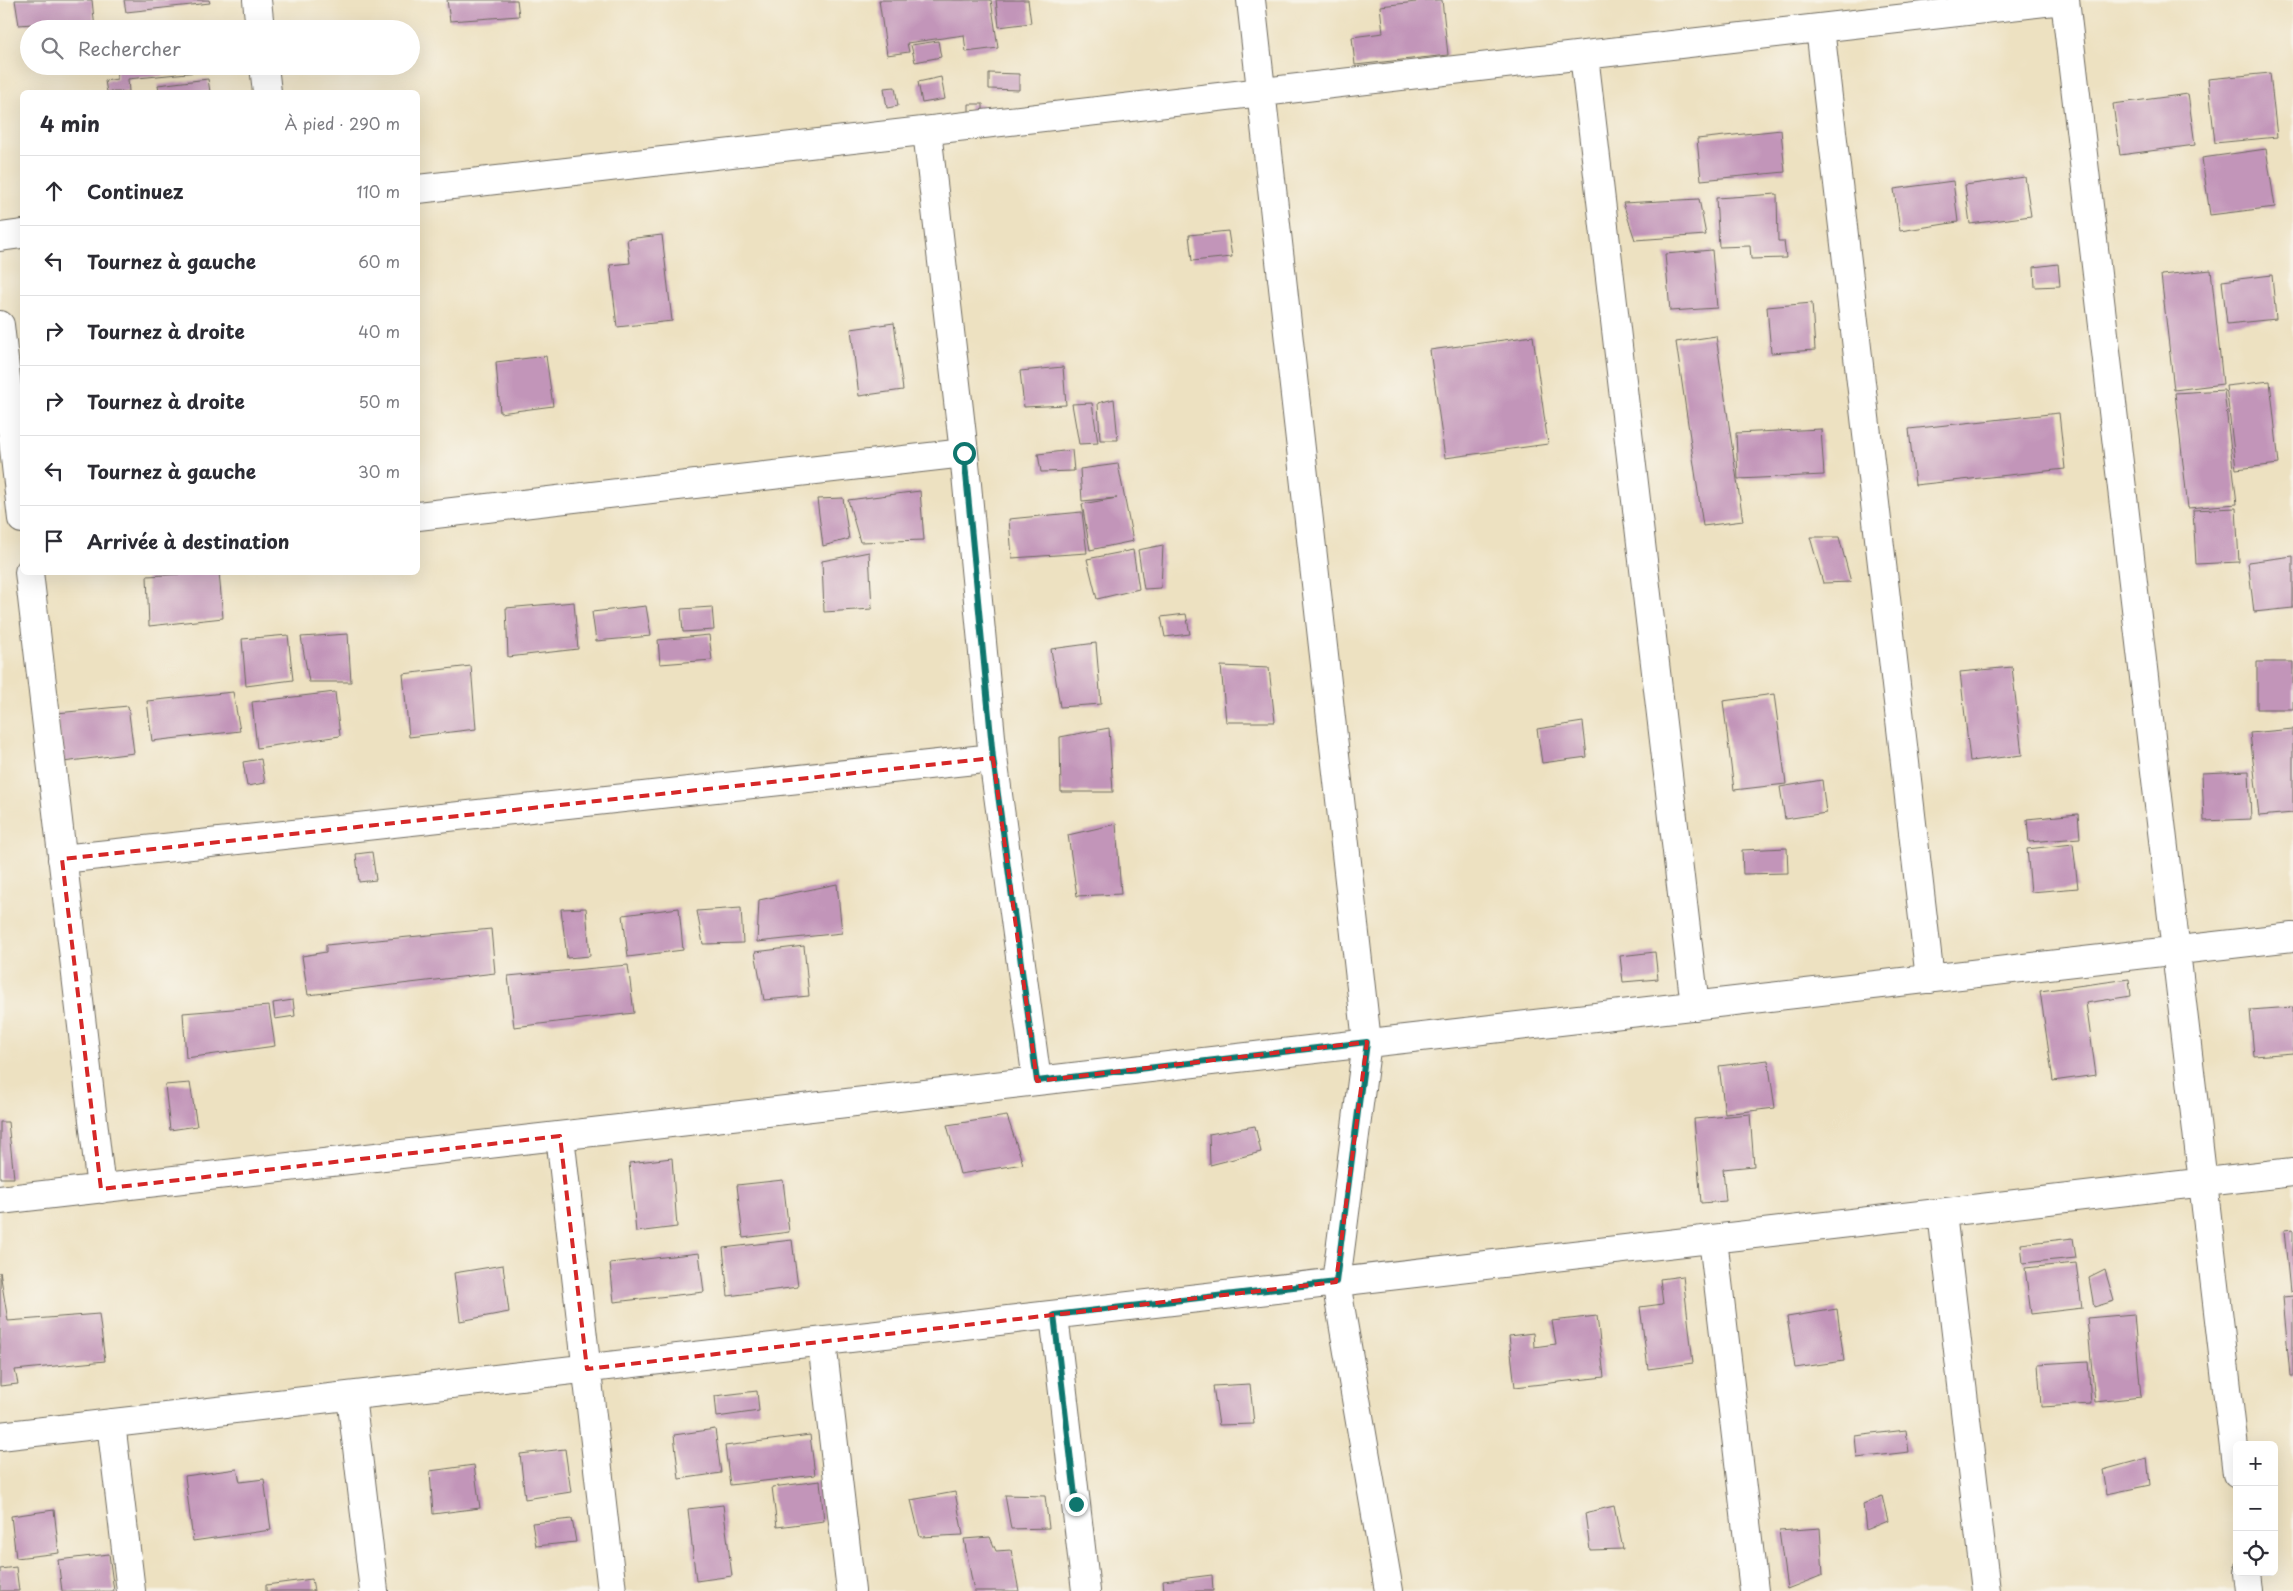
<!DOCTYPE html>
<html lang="fr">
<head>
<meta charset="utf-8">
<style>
  :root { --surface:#fff; --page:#f2f2f3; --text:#2b2b33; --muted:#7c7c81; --line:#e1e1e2 }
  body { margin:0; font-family:"Playpen Sans",sans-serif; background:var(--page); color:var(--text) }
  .controls { position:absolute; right:15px; bottom:15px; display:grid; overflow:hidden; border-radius:8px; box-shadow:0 5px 20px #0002 }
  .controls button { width:45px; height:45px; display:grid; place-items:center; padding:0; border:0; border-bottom:1px solid var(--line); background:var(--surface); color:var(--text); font:25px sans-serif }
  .stop { position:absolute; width:15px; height:15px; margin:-11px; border:4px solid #0f766e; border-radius:50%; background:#fff }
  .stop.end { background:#0f766e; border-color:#fff; box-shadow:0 1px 5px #0008 }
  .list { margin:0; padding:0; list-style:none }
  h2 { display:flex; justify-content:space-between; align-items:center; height:65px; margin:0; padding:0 20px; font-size:21px }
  h2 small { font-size:16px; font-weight:400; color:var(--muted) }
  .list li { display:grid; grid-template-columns:32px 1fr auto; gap:15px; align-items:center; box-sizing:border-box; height:70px; padding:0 20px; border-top:1px solid var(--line) }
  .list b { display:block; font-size:19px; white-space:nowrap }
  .list em { font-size:16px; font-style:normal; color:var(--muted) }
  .icon { flex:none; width:28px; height:28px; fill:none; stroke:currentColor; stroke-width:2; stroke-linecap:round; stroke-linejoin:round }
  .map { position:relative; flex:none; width:2293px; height:1591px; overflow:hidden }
  .search { position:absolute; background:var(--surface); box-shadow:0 5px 20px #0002; left:20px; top:20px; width:400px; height:55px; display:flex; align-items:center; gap:12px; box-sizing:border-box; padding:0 18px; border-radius:28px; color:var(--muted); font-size:19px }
  .panel { position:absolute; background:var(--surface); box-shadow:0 5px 20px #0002; left:20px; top:90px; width:400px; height:485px; border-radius:8px }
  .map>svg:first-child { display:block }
</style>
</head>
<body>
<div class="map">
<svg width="2293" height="1591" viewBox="0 0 2293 1591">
  <rect width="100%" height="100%" fill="#f7f3e8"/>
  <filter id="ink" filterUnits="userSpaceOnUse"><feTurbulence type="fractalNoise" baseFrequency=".02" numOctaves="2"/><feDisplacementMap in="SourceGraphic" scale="10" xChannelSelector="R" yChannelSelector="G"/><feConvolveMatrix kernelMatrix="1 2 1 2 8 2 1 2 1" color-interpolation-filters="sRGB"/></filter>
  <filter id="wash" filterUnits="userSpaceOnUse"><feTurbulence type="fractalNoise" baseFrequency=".0096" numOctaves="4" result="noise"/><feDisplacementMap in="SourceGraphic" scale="20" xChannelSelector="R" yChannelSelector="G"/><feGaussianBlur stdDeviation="1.12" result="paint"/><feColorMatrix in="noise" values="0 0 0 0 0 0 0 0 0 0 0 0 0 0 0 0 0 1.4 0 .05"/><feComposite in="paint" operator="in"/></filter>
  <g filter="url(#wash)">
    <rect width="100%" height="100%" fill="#ede1c1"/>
    <g id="blocks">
      <path fill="#c295b9" d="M15 0H92L95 29H46V23L19 25Z
        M124 0H209L210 3 126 12Z
        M447 0H517L519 16 450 21Z
        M879 0H991L998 48 966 52 964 35 907 43 909 52 887 55Z
        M996 0H1028L1031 23 999 27Z
        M1416 0H1442L1448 55 1355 65 1352 37 1383 33 1380 6 1416 2Z
        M938 41 941 57 915 62 911 45Z
        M116 66H217V70L128 79 129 92H107L105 81 117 79Z
        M989 73 1019 74V90L989 89Z
        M2270 73 2277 137 2215 143 2208 79Z
        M941 77 945 99 922 103 918 82Z
        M208 79 210 92H159L158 85Z
        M895 87 898 106 887 108 884 88Z
        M2188 94 2195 145 2120 155 2113 104Z
        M969 104H983V113H969Z
        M1781 130 1785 172 1701 180 1697 139Z
        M2266 149 2275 207 2210 215 2202 158Z
        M2025 177 2031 216 1970 224 1965 185Z
        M1953 181 1958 222 1900 231 1894 189Z
        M1777 194 1778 241H1784L1786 258 1751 259 1750 246 1719 247 1716 198Z
        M1699 199 1706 235 1635 240 1623 203Z
        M1228 231 1232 257 1192 261 1189 235Z
        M662 235 672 321 617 327 610 265 630 263 627 239Z
        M1712 250 1717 308 1670 311 1665 254Z
        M2058 264 2060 286 2035 287 2034 267Z
        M2211 270 2223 384 2174 390 2161 275Z
        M2272 275 2276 319 2227 324 2222 281Z
        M1812 303 1815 350 1771 353 1767 307Z
        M894 323 903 390 859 396 851 329Z
        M1533 336 1548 444 1445 458 1430 350Z
        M1716 336 1743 521 1703 526 1676 342Z
        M546 356 553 406 500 413 496 362Z
        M1063 367 1066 405 1024 407 1020 371Z
        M2270 381 2279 464 2236 469 2226 386Z
        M2224 390 2237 504 2188 508 2175 393Z
        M1114 399 1118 440H1100L1098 403Z
        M1092 403 1098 443 1079 444 1072 404Z
        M2059 413 2065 469 1915 485 1909 429Z
        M1821 429 1824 475 1738 479 1736 433Z
        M1072 450 1074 471 1041 472 1038 454Z
        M1118 464 1133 541 1090 550 1082 504 1117 498 1082 501 1080 469Z
        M920 491 924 540 860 542 848 500Z
        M843 498 849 539 823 546 817 499Z
        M2236 508 2239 562 2196 564 2193 510Z
        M1082 512 1087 553 1012 558 1009 519Z
        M1810 537H1839L1851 582 1823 583Z
        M1163 545 1161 588 1144 589 1138 550Z
        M1133 550 1139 589 1097 599 1087 559Z
        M869 552 872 609 824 612 822 561Z
        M2293 556V608L2254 612 2248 562Z
        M219 572 223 618 149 626 147 576Z
        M574 602 578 649 508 657 506 608Z
        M646 606 651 636 596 641 592 612Z
        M712 607 714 630 683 632 681 609Z
        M1186 614 1190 634 1165 637 1161 617Z
        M348 634 351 682H309L301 637Z
        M288 635 293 680 246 686 242 639Z
        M709 635 712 660 660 664 658 640Z
        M1096 643 1101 704 1060 707 1051 649Z
        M2257 662H2293V709H2257Z
        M471 666 476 729 409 737 403 674Z
        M1221 666 1269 668 1275 722H1226Z
        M2012 667 2022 755 1970 761 1960 672Z
        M233 692 240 731 152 741 147 701Z
        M335 692 340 736 257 748 252 702Z
        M1774 694 1786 784 1734 790 1723 701Z
        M128 706 134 753 63 762 57 713Z
        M1583 722 1587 757 1542 763 1537 729Z
        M1109 728 1113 792H1061L1060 737Z
        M2293 729V813L2259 816 2250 733Z
        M261 759 265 783 247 786 243 762Z
        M2249 771 2251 819 2204 821 2202 773Z
        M1822 780 1826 813 1785 819 1780 787Z
        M2078 814 2080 838 2029 842 2027 819Z
        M1116 824 1121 894 1077 896 1068 835Z
        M2073 844 2078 888 2031 892 2027 849Z
        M1787 848 1788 873 1743 874 1742 850Z
        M372 852 376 880 359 882 356 854Z
        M837 884 842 933 757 942 759 900Z
        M586 908 590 956 567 958 561 909Z
        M679 908 683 950 628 957 623 915Z
        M741 908 743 943 703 944 697 911Z
        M491 929 495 973 308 995 302 956 326 952V945Z
        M804 946 809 996 764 1000 755 952Z
        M1655 952 1658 979 1623 982 1620 956Z
        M628 965 634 1013 514 1027 508 976Z
        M2129 979 2131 996 2086 1003 2096 1075 2053 1081 2040 991Z
        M293 1000 295 1016 275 1019 273 1003Z
        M269 1006 275 1046 186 1058 183 1013Z
        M2293 1007V1053L2254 1056 2250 1010Z
        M1768 1060 1775 1108 1725 1114 1719 1066Z
        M190 1083 197 1126 170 1130 165 1085Z
        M1750 1114 1754 1166 1723 1169 1726 1201 1701 1203 1694 1119Z
        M1007 1116 1023 1164 960 1174 947 1125Z
        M0 1122H8L14 1178H0Z
        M1255 1126 1261 1152 1210 1165 1209 1134Z
        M672 1158 677 1227 636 1232 629 1163Z
        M783 1180 789 1232 743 1238 737 1185Z
        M2293 1229V1291L2290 1292 2284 1230Z
        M2073 1238 2076 1258 2023 1263 2021 1244Z
        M792 1240 798 1287 728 1296 723 1248Z
        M699 1253 704 1292 614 1302 610 1263Z
        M2076 1263 2082 1308 2031 1314 2025 1268Z
        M503 1265 509 1312 460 1321 454 1273Z
        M2105 1270 2114 1301 2094 1307 2089 1278Z
        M0 1272 8 1321 99 1314 105 1361 15 1370 18 1384 0 1386Z
        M1683 1276 1693 1363 1648 1369 1640 1307 1663 1304 1660 1279Z
        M2293 1296V1376H2290L2283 1297Z
        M1837 1309 1844 1361 1795 1368 1787 1317Z
        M2134 1314 2141 1397 2095 1402 2087 1318Z
        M1597 1316 1604 1377 1515 1387 1509 1336 1533 1333 1534 1347 1556 1344 1552 1321Z
        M2088 1361 2091 1404 2041 1407 2038 1364Z
        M1250 1384 1254 1424 1219 1425 1213 1386Z
        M757 1391 759 1411 717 1417 715 1396Z
        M715 1429 721 1473 679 1479 674 1435Z
        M1906 1430 1909 1452 1857 1458 1855 1436Z
        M810 1435 815 1475 730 1485 725 1446Z
        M565 1449 571 1492 525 1499 520 1454Z
        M2147 1458 2150 1485 2107 1494 2103 1470Z
        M474 1465 480 1508 433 1514 430 1471Z
        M237 1469 240 1482 264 1479 271 1530 193 1541 185 1476Z
        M820 1481 824 1521 777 1527 772 1487Z
        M955 1492 963 1535 920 1537 911 1500Z
        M1005 1495 1045 1496 1049 1528 1011 1529Z
        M1882 1496 1888 1521 1866 1530 1863 1504Z
        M723 1505 732 1576 696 1581 688 1509Z
        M1614 1506 1623 1549 1590 1550 1585 1513Z
        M54 1510 59 1553 16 1558 11 1516Z
        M572 1519 576 1542 536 1546 532 1523Z
        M1820 1528 1823 1575 1787 1589 1779 1531Z
        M990 1537 996 1551 1011 1550 1019 1591H974L964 1539Z
        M109 1554 114 1591H62L58 1560Z
        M16 1567 19 1591H0V1569Z
        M1212 1575 1213 1591H1164L1163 1581Z
        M312 1579 314 1591H266V1585Z"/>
    </g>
  </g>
  <g filter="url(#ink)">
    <use href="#blocks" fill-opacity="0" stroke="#6f6b60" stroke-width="1"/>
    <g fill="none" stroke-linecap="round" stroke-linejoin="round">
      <defs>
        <path id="minor" d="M257 0 260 29
          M1251 0 1367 1042 1336 1282 1389 1591
          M2065 0 2237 1474
          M1820 28 1930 979
          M1584 55 1695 1006
          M264 66 267 92
          M927 131 964 453 993 758 1037 1081
          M418 189 2063 0
          M0 237 22 234
          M0 325 22 519
          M418 516 964 453
          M29 572 101 1189
          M62 859 993 758
          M560 1136 612 1591
          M0 1200 2293 937
          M1942 1213 1986 1591
          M1713 1239 1754 1591
          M1054 1315 1086 1591
          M822 1342 851 1591
          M351 1396 374 1591
          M111 1423 131 1591
          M0 1436 2293 1172
          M2248 1572 2250 1591"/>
      </defs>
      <use href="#minor" stroke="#6f6b60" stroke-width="30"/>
      <use href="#minor" stroke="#fff" stroke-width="28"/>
    </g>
  </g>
  <g fill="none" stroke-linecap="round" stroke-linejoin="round" filter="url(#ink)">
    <path stroke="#0f766e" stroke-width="6" d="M964 453 993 758 1037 1081 1367 1042 1336 1282 1054 1315 1076 1504"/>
  </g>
  <path fill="none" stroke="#d62828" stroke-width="4" stroke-dasharray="10 6" stroke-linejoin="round" d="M993 758 1037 1081 1367 1042 1336 1282 587 1369 560 1136 101 1189 62 859Z"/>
</svg>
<div class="controls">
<button>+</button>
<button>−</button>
<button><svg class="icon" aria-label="locate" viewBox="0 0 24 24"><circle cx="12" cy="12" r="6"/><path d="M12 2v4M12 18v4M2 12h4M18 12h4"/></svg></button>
</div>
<div class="stop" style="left:964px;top:453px"></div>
<div class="stop end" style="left:1076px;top:1504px"></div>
<div class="search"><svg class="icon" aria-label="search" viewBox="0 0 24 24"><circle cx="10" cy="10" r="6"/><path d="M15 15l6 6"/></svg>Rechercher</div>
<section class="panel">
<h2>4 min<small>À pied · 290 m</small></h2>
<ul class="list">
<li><svg class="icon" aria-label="ahead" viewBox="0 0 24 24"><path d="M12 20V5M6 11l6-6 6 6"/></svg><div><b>Continuez</b></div><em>110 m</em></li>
<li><svg class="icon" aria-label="left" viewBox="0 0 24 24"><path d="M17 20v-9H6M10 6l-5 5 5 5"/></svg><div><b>Tournez à gauche</b></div><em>60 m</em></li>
<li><svg class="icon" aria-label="right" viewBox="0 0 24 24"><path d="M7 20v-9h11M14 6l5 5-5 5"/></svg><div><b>Tournez à droite</b></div><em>40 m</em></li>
<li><svg class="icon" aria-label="right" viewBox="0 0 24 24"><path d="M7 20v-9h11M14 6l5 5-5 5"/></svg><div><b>Tournez à droite</b></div><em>50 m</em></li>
<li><svg class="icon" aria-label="left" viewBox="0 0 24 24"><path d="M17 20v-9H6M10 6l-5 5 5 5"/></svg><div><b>Tournez à gauche</b></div><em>30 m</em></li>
<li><svg class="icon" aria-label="arrive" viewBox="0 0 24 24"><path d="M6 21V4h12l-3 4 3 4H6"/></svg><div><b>Arrivée à destination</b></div></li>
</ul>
</section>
</div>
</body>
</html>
